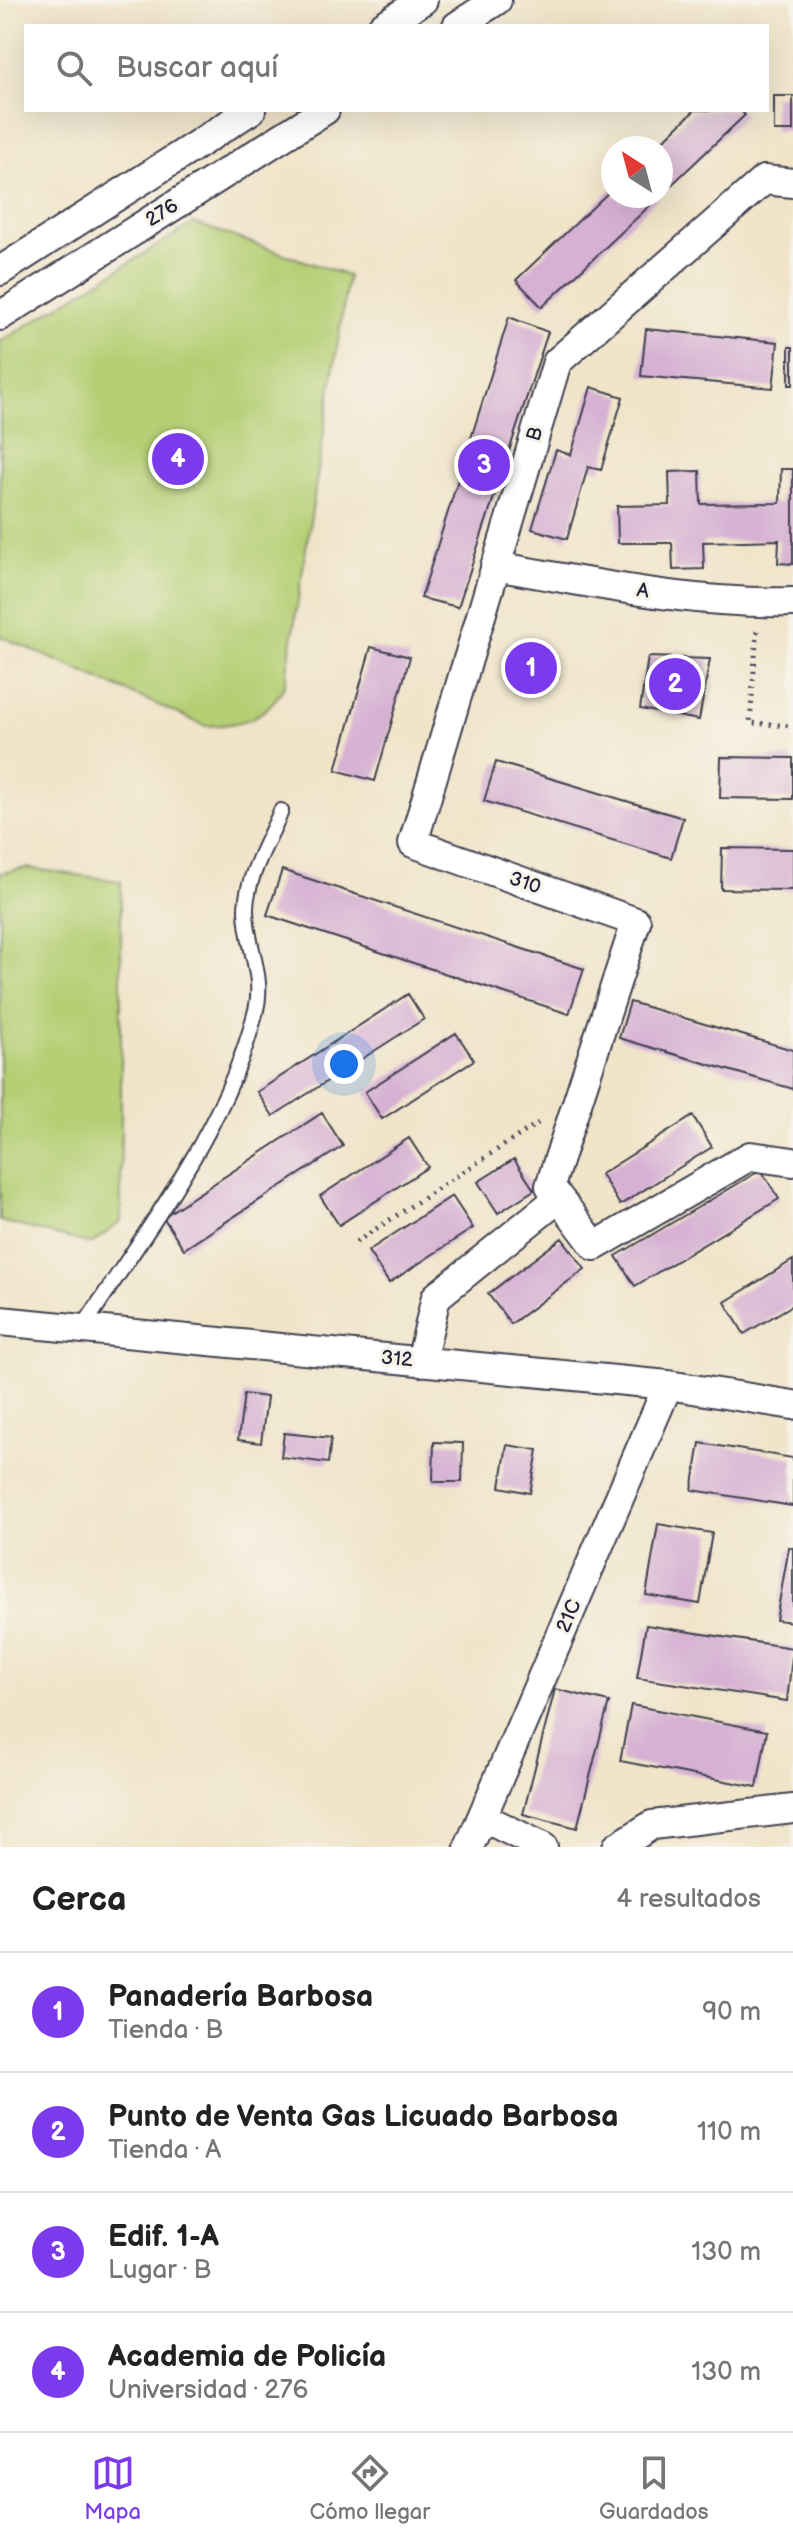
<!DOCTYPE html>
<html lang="es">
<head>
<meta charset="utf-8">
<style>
  :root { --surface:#fff; --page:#f2f2f2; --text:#222; --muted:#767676; --line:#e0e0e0; --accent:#7c3aed }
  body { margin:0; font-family:"Balsamiq Sans",sans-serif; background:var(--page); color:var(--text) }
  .compass { position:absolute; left:601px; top:136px; width:72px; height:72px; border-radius:50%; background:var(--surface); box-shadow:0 8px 32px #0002; rotate:324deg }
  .you { position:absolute; left:344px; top:1064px; width:28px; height:28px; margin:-20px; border:6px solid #fff; border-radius:50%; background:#1a73e8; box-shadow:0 0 0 12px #1a73e833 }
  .badge { display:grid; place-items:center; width:52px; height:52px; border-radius:50%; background:var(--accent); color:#fff; font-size:26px; font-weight:700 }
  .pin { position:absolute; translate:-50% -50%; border:4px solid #fff; box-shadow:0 2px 8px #0006 }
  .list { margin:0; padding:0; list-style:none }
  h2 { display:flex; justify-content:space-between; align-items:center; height:104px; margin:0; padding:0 32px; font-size:34px }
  h2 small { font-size:26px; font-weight:400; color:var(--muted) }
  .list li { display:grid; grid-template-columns:52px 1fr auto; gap:24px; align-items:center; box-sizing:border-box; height:120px; padding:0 32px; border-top:2px solid var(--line) }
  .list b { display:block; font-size:30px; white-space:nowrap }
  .list p { margin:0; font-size:26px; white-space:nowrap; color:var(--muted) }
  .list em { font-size:26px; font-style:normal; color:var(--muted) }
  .icon { flex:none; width:44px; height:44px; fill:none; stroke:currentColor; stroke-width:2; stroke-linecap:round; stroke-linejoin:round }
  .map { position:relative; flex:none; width:793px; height:1847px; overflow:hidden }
  .search { position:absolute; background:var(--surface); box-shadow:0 8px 32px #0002; left:24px; right:24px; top:24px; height:88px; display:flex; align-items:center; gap:20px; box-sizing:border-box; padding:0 28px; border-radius:0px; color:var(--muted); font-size:30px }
  .sheet { height:584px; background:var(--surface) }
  nav { display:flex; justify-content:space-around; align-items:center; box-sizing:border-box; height:112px; border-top:2px solid var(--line); background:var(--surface); font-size:22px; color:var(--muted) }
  nav a { display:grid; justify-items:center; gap:4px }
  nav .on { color:var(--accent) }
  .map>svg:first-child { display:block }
</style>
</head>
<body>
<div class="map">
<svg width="793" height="1847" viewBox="0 0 793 1847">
  <rect width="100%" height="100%" fill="#f7f3e8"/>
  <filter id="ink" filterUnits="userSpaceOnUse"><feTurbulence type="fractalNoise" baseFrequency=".0125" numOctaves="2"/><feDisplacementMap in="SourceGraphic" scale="16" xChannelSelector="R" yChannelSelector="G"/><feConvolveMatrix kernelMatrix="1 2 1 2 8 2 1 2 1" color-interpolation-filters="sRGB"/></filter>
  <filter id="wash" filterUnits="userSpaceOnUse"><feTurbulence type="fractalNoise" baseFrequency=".006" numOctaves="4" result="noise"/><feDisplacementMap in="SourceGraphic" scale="32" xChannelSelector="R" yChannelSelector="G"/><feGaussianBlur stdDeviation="1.8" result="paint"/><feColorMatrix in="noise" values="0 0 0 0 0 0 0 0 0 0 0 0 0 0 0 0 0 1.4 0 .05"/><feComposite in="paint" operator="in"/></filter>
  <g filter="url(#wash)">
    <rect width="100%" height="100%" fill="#f0e4c9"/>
    <path fill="#b5cf74" stroke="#6c7858" stroke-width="2" d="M194 223 348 276 285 685C266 719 243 725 206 726L0 636V342Z
      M26 868 121 881V1222L91 1244 0 1221V873Z"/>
    <g id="blocks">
      <path fill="#d6b1d3" d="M774 96H793V131H774Z
        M695 110H740L745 115 661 195V148H655Z
        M613 188V196H660L542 307 516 280Z
        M509 317 548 332 458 607 421 598Z
        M646 329 778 342 773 388 641 376Z
        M789 347H793V385H789Z
        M591 387 623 397 601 470 588 467 567 539 532 529 556 450 571 455Z
        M781 469H793V564L778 563 779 540 703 542 704 569 673 570 672 543H618L617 506 670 505 669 472 700 471 701 504 780 503Z
        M371 647 410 657 375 781 336 770Z
        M648 657 710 659 699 720 640 709Z
        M721 757 793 758V799L720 798Z
        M496 762 683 818 671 858 484 801Z
        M722 848 793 849V890L721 889Z
        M282 870 584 969 569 1014 267 915Z
        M408 994 424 1019 273 1116 257 1092Z
        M630 1002 793 1050V1089L619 1038Z
        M456 1033 474 1060 382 1119 365 1092Z
        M322 1113 343 1146 184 1249 163 1217Z
        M693 1116 712 1147 620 1205 601 1174Z
        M409 1138 428 1167 339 1225 320 1196Z
        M514 1159 534 1190 498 1213 478 1182Z
        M761 1170 779 1199 635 1286 616 1256Z
        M452 1196 473 1228 389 1283 368 1251Z
        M562 1238 585 1269 511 1324 488 1294Z
        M793 1260V1305L744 1334 725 1302Z
        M244 1394 267 1397 261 1443 238 1440Z
        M284 1433 331 1438 328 1463 281 1457Z
        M434 1442 463 1443 462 1482H433Z
        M700 1443 793 1458V1506L692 1490Z
        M507 1445 538 1450 530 1493 500 1487Z
        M658 1524 712 1533 700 1604 646 1595Z
        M789 1547 793 1548V1622L776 1620Z
        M646 1625 793 1648 787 1701 637 1678Z
        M555 1689 609 1702 577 1828 523 1814Z
        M631 1705 767 1731 757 1787 620 1761Z"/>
    </g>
  </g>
  <g filter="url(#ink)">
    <use href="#blocks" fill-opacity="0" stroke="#413f50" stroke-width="2"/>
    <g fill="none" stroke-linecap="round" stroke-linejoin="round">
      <defs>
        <path id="service" d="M82 1329C147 1228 227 1128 256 1010 265 975 245 942 246 908 247 876 269 840 281 811"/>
        <path id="minor" d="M383 26 423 0
          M457 26 497 0
          M793 183 764 180 557 362 413 843 636 922 550 1186 595 1246 750 1156 793 1162
          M0 271 251 110
          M0 316 325 110
          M495 566C593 583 693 605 793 602
          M0 1321 668 1385 793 1405
          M421 1362 436 1297 559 1198
          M482 1817 543 1847
          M469 1847 668 1385
          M617 1847 652 1825 793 1809"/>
      </defs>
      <use href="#service" stroke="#413f50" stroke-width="18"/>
      <use href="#minor" stroke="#413f50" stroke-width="32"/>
      <path stroke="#413f50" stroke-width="5" stroke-dasharray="2 6" stroke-linecap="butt" d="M757 631 750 723 793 726
        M356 1242 538 1123"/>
      <use href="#service" stroke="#fff" stroke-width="14"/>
      <use href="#minor" stroke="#fff" stroke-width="28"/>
    </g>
  </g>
  <g text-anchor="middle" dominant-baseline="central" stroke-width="6" stroke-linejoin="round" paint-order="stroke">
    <g font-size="20" fill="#22223b" stroke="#f7f3e8">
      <text transform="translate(162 213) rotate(-32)">276</text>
      <text transform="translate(535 434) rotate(-73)">B</text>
      <text transform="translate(643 591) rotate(8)">A</text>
      <text transform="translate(525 883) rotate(19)">310</text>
      <text transform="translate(397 1359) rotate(5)">312</text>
      <text transform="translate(569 1616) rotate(-67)">21C</text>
    </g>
  </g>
</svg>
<svg class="compass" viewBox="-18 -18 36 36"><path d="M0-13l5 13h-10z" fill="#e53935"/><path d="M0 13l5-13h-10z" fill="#767676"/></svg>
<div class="you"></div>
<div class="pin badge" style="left:531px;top:668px">1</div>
<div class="pin badge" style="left:675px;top:684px">2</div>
<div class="pin badge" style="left:484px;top:465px">3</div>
<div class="pin badge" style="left:178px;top:459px">4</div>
<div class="search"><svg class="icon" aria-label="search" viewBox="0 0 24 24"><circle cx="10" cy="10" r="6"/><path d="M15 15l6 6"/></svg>Buscar aquí</div>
</div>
<section class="sheet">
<h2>Cerca<small>4 resultados</small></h2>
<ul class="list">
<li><span class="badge">1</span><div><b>Panadería Barbosa</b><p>Tienda · B</p></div><em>90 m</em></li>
<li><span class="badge">2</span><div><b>Punto de Venta Gas Licuado Barbosa</b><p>Tienda · A</p></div><em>110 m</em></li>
<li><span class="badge">3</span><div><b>Edif. 1-A</b><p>Lugar · B</p></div><em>130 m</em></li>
<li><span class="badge">4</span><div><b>Academia de Policía</b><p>Universidad · 276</p></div><em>130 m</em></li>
</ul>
</section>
<nav>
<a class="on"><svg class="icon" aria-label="map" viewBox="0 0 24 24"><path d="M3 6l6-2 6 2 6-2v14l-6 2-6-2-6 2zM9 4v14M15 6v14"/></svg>Mapa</a>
<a><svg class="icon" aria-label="directions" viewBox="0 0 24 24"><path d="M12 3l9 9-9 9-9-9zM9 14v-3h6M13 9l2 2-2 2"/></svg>Cómo llegar</a>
<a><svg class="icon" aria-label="saved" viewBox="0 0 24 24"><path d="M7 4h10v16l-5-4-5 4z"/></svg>Guardados</a>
</nav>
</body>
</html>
